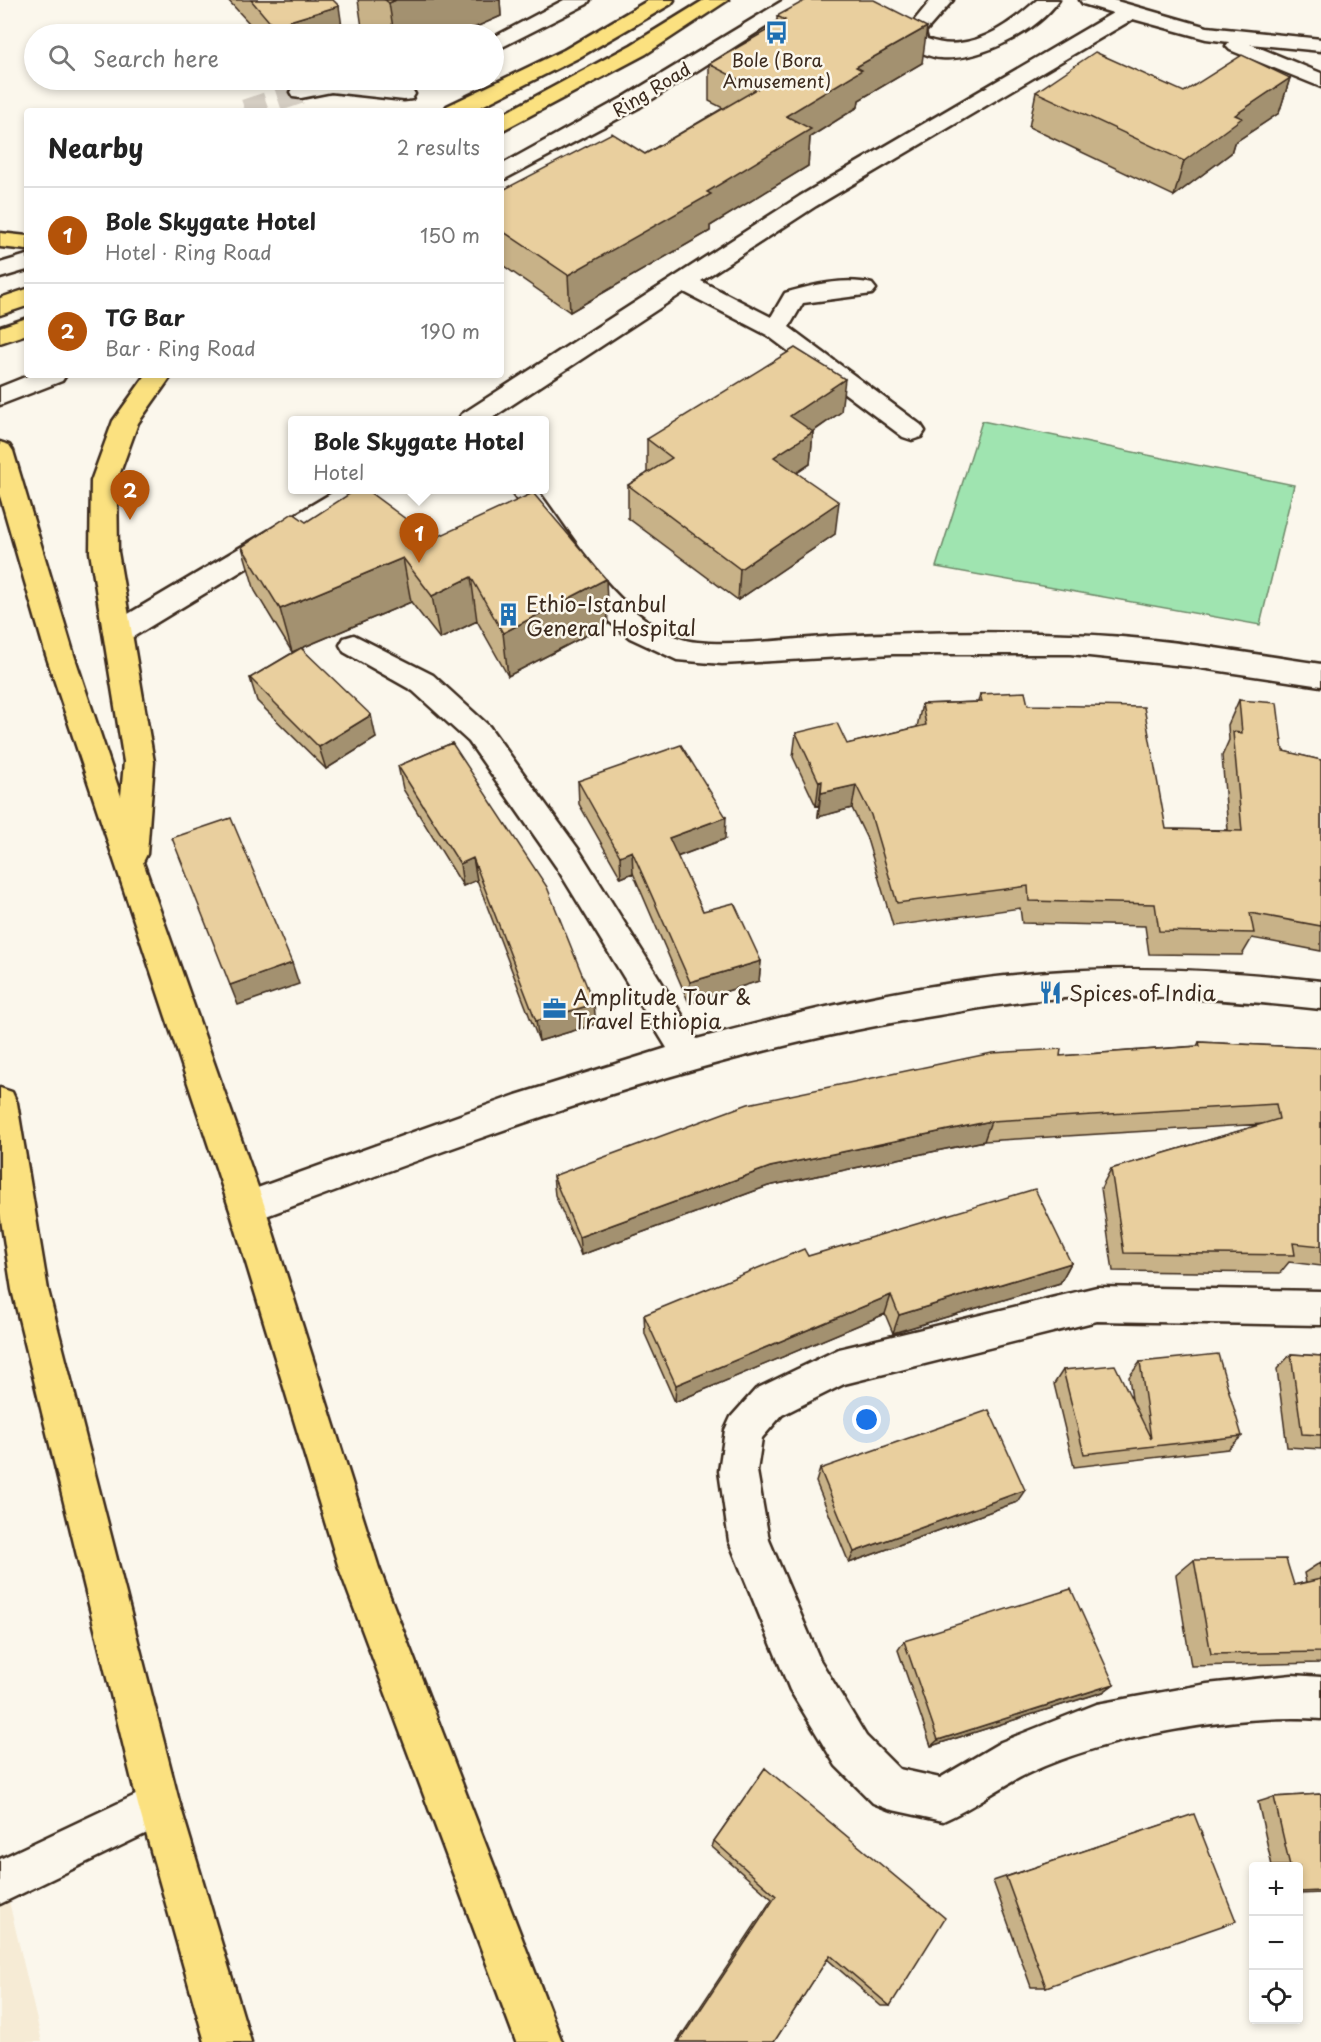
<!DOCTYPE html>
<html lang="en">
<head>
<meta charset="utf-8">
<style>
  :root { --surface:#fff; --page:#f6f6f6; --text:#222; --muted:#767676; --line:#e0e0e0; --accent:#b45309 }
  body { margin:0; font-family:"Playpen Sans",sans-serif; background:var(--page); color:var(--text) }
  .controls { position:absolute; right:18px; bottom:18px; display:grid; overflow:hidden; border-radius:6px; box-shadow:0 3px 9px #0003 }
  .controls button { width:54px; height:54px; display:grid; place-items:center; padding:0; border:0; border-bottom:2px solid var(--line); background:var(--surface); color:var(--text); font:30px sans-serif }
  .you { position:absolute; left:867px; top:1420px; width:21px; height:21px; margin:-15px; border:4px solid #fff; border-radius:50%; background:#1a73e8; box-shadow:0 0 0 9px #1a73e833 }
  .badge { display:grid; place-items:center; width:39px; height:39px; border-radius:50%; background:var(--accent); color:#fff; font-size:20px; font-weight:700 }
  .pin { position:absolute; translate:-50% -50px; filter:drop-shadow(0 2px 3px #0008) }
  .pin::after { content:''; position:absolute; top:32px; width:21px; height:18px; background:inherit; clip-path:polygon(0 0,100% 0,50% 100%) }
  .popup { position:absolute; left:288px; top:416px; width:261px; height:78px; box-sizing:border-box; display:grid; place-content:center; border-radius:6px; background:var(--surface); filter:drop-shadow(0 2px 4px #0005); font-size:20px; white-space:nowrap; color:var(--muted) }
  .popup b { font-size:22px; color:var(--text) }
  .popup::after { content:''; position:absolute; left:50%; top:100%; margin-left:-12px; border:12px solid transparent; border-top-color:var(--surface) }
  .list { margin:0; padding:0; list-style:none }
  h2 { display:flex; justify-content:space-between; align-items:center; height:78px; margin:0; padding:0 24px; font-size:26px }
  h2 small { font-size:20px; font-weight:400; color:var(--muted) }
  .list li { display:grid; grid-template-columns:39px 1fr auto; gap:18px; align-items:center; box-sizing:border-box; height:96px; padding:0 24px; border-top:2px solid var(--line) }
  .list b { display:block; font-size:22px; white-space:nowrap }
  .list p { margin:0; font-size:20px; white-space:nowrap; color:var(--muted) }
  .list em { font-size:20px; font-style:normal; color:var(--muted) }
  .icon { flex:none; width:33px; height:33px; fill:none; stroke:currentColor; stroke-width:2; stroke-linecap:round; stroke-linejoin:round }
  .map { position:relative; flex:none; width:1321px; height:2042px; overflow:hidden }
  .search { position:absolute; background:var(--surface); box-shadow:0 3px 9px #0003; left:24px; top:24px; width:480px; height:66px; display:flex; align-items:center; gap:15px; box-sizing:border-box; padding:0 21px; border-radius:33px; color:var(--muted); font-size:22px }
  .panel { position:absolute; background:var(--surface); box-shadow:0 3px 9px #0003; left:24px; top:108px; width:480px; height:270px; border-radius:6px }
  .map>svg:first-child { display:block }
</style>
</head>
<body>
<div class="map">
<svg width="1321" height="2042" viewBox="0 0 1321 2042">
  <rect width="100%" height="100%" fill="#fbf7ec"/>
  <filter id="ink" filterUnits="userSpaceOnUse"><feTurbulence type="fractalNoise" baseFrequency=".0167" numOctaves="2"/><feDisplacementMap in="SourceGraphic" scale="12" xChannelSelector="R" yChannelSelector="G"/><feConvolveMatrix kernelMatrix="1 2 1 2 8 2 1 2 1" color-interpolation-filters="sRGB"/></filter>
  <g filter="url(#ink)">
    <path fill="#f6ebd5" d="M0 1862 4 1880 42 2042H0Z"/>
    <path fill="#9fe4b0" stroke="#6d8767" stroke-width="1.5" d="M982 421 1294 485 1260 625 936 567Z"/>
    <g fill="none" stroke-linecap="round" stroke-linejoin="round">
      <path stroke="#d5cec3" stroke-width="23" stroke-dasharray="23 12" stroke-linecap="butt" d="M245 111 301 92"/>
      <defs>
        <path id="minor" d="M564 0H590L587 4 494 51V37Z
          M784 0H808L640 107 501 181V165L624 97Z
          M931 0H953L925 32 927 39C968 55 1007 27 1037 0H1059C1037 32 980 61 941 58 930 58 919 51 910 47L905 32Z
          M1080 0H1113L1207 27 1321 39V51L1250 44 1321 73V87L1230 50 1226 46 1229 42 1206 39 1133 19 816 206 701 281 771 317 785 293C812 285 845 277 872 284L876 289 872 294 803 303 789 327 921 425 925 431 921 437 912 440 903 437 767 335 684 292 489 420H458L462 414 800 196 1113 13 1083 4Z
          M331 80 404 88 412 89 415 94 412 99 404 100 331 92 301 98 293 97 290 92 293 87Z
          M27 255V270L0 278V263Z
          M30 375H66L62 381 0 405V387Z
          M337 490H369L365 496 128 640 118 643 108 640 104 633 108 626Z
          M510 490H537C577 543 614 612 679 638 709 650 801 638 837 636 914 632 992 631 1069 634 1153 636 1238 652 1321 664V686L1194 667 1070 654H893L722 664 677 660 630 638 602 616Z
          M354 635 433 675 489 726 579 850 697 1039C811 1009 931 980 1049 972 1140 965 1231 971 1321 981V1009C1231 999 1140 993 1049 999 1012 1002 975 1009 939 1015 699 1052 473 1140 247 1223L235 1218 229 1207 235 1196 516 1095 667 1048 557 868 469 742 413 691 344 652 340 645 344 638Z
          M1097 1287 1321 1291V1325L1097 1321 844 1384 782 1415 762 1438 757 1471 769 1540 820 1660 866 1736 899 1769 940 1778 1001 1742 1097 1704 1207 1684 1292 1675 1321 1677V1719C1237 1713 1107 1737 1031 1772 1000 1786 974 1808 943 1821L888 1809 873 1803 836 1766 790 1690 729 1541 719 1471 725 1430 731 1417 756 1389 839 1349Z
          M159 1784 174 1790 180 1805 174 1820 0 1904V1859Z"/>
        <path id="major" d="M0 233 27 236V250L0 247Z
          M146 375H172L138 423 117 481 118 552 154 762 147 854 143 862 265 1207 379 1568 562 2042H516L339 1568 229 1207 46 655 0 496V442L9 445 13 451 74 655 121 796 124 762 90 552 91 481 113 421Z
          M0 1088 12 1092 17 1103 48 1290 180 1805 251 2042H205L138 1805 12 1290 0 1213Z"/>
        <path id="highway" d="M649 0H674L671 4 578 58 472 111H444L447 106 564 50Z
          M704 0H728L646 54 501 131V115L631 45Z
          M27 289V306L0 315V298Z
          M27 318V334L0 343V327Z"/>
      </defs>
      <use href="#minor" stroke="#3b2a1e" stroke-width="5"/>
      <use href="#major" stroke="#3b2a1e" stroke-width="5"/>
      <use href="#highway" stroke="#3b2a1e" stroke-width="5"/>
      <use href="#minor" fill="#fbf7ec" fill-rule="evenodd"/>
      <use href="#major" fill="#fbe180" fill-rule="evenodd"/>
      <use href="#highway" fill="#fbe180" fill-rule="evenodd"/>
    </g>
    <path fill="#c8b288" stroke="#3b2a1e" stroke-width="1.5" d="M228 0H333L343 34H259Z
      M358 0H500L501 16 460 34H363Z
      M777 16 922 63 859 100 858 107 810 137 808 166 710 226V231L570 312 501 264V191L645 154 723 108 709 101V64L777 25Z
      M1290 78 1279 113 1234 143 1231 153 1174 196 1029 127 1036 92H1184Z
      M841 412 813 432 810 464 797 473 835 534 738 600 628 518V485L648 473 647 472V439Z
      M306 522 433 539 608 624 508 676 477 621 440 639 411 602 302 648 376 738 326 769 257 701 250 678 297 650 292 652 255 591 242 547Z
      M980 694 1028 705 1166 829 1228 830 1222 756 1229 740 1228 725 1239 700 1283 751 1321 760V951L1252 938 1242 955 1149 954 1145 926 1022 923 1020 908 893 926 867 839 852 808 818 817 819 805 816 806 793 757 796 733 847 744 917 727 922 704 978 702Z
      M452 743 596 1024 539 1041 477 880 463 886 403 789 398 766Z
      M578 781 725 839 677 857 703 911 761 961 759 981 689 1003 633 873 621 878 579 804Z
      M1199 1042 1321 1048V1266L1289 1262 1280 1273 1113 1271 1101 1188 1111 1169 1263 1124 984 1141 768 1186 581 1255 555 1195 553 1176 1060 1056 1197 1046Z
      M808 1256 1071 1263 1060 1283 893 1333 885 1314 675 1402 645 1334 644 1315Z
      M1291 1354 1321 1356V1449L1287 1447 1277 1369Z
      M1140 1362 1242 1436 1228 1449 1074 1467 1054 1384 1063 1370 1132 1399 1129 1377Z
      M820 1469 1017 1502 849 1563 816 1482Z
      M1194 1560 1294 1585 1306 1582 1304 1573 1321 1562V1663L1191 1666 1176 1575Z
      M904 1641 1114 1684 1103 1692 931 1746 898 1650Z
      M765 1768 890 2006H881L827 1959 774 2042H677L772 1899 712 1847 714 1841Z
      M1321 1794V1893L1299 1894V1866H1272L1258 1802 1274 1797Z
      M1174 1821 1046 1987H1031L993 1881Z"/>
    <path fill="#a3916f" stroke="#3b2a1e" stroke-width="1.5" d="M396 0H500L501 16 460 34H394L389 3Z
      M339 6 343 34H275L273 26Z
      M927 27 922 63 859 100 858 107 810 137 808 166 710 226V231L570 312 568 275 707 192 786 116 856 67Z
      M1290 78 1279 113 1234 143 1231 153 1174 196 1184 161 1235 115Z
      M845 379 841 412 806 436 813 432 810 464 772 489 774 457 790 416Z
      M839 502 835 534 738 600 740 569Z
      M403 558 411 602 292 652 280 609Z
      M471 577 477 621 440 639 432 596Z
      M606 579 608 624 508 676 503 633Z
      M371 715 376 738 326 769 319 747Z
      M822 781 819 805 816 806 819 782Z
      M856 785 852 808 818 817 821 793Z
      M726 817 725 839 668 860 669 838Z
      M632 851 633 873 621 878 620 856Z
      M473 858 477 880 463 886 460 864Z
      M761 961 759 981 689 1003 690 982Z
      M292 963 299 984 238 1005 230 985Z
      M594 1004 596 1024 539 1041 536 1021Z
      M991 1121 984 1141 768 1186 581 1255 579 1237 770 1167Z
      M1071 1263 1060 1283 893 1333 899 1315Z
      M891 1295 885 1314 675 1402 676 1385Z
      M1025 1490 1017 1502 849 1563 854 1552Z
      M1114 1684 1103 1692 931 1746 938 1740Z"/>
    <path fill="#e9cf9e" stroke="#3b2a1e" stroke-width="1.5" d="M251 0H333L339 6 273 26Z
      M385 0H396L389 3Z
      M806 0H874L927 27 856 67 862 70 786 116 811 129 707 192 711 194 568 275 501 230V191L612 133 645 154 757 89 709 64 785 20 777 16Z
      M1095 52 1184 92 1242 55 1290 78 1235 115 1242 118 1184 161 1036 92Z
      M795 348 845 379 790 416 813 432 774 457 839 502 740 569 628 485 672 458 647 439Z
      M357 489H365L433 539 533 493 606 579 503 633 471 577 432 596 403 558 280 609 242 547 293 513 306 522Z
      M301 648 371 715 319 747 250 678Z
      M1025 692 1028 705 1144 707 1166 829 1242 831 1233 732 1242 733 1239 700 1277 703 1283 751 1321 760V926L1250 913 1254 933 1159 931 1155 904 1029 901 1028 886 897 903 871 815 856 785 821 793 822 781 819 782 796 733 837 723 847 744 926 725 922 704 982 702 980 694Z
      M452 743 547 887 594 1004 536 1021 473 858 460 864 398 766Z
      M681 745 726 817 669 838 703 911 734 903 761 961 690 982 632 851 620 856 578 781Z
      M231 818 292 963 230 985 172 838Z
      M1199 1042 1321 1048V1246L1293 1243 1295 1255 1124 1253 1111 1169 1279 1119 1276 1104 991 1121 770 1167 579 1237 553 1176 748 1104 992 1053 1061 1049 1060 1056 1200 1046Z
      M1035 1189 1071 1263 899 1315 891 1295 676 1385 644 1315 804 1249 808 1256Z
      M1218 1354 1242 1436 1084 1454 1063 1370 1115 1365 1151 1439 1140 1362Z
      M1291 1354 1321 1356V1435L1302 1434Z
      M989 1410 1025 1490 854 1552 820 1469Z
      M1286 1559 1294 1585 1321 1579V1652L1211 1654 1194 1560Z
      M1071 1589 1114 1684 938 1740 904 1641Z
      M765 1768 945 1918 890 2006 830 1955 774 2042H679L776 1896 714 1841Z
      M1321 1794V1891L1299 1892V1866H1290L1274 1797Z
      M1194 1814 1236 1921 1046 1987 1006 1877Z"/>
  </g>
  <defs>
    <symbol id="bus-bare" viewBox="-9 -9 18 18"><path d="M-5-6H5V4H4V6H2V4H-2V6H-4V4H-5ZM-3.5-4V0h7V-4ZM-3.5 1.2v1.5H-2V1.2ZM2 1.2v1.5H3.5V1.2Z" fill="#1f6fb2" stroke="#fbf7ec" stroke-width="2.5" paint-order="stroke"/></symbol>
    <symbol id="building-bare" viewBox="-9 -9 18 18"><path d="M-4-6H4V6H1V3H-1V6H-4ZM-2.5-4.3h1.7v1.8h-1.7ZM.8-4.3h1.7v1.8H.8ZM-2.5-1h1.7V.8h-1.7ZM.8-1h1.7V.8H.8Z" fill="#1f6fb2" stroke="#fbf7ec" stroke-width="2.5" paint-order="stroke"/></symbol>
    <symbol id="restaurant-bare" viewBox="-9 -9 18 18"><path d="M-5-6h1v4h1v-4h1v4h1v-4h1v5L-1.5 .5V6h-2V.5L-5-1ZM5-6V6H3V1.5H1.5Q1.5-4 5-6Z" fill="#1f6fb2" stroke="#fbf7ec" stroke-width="2.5" paint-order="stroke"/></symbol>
    <symbol id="office-bare" viewBox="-9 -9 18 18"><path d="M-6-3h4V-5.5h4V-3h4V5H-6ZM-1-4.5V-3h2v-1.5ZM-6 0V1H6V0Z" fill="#1f6fb2" stroke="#fbf7ec" stroke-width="2.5" paint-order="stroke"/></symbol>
  </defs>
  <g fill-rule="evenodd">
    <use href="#bus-bare" x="760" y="16" width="33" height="33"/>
    <use href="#building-bare" x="492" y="598" width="33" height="33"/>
    <use href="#restaurant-bare" x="1034" y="976" width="33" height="33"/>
    <use href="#office-bare" x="538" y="992" width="33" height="33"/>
  </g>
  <g text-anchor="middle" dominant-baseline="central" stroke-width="5" stroke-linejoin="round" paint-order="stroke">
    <g font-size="18" fill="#3b2a1e" stroke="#fbf7ec">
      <text x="777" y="59">Bole (Bora<tspan x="777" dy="21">Amusement)</tspan></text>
    </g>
    <g font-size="18" fill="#3b2a1e" stroke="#fbf7ec">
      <text transform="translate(651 89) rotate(-31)">Ring Road</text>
    </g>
    <g font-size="21" fill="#3b2a1e" stroke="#fbf7ec" text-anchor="start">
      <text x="526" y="603">Ethio-Istanbul<tspan x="526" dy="24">General Hospital</tspan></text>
      <text x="1069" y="992">Spices of India</text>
      <text x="573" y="996">Amplitude Tour &amp;<tspan x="573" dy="24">Travel Ethiopia</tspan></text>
    </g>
  </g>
</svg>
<div class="controls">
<button>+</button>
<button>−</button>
<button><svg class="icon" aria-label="locate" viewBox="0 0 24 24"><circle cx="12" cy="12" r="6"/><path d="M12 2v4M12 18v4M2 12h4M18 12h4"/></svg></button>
</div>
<div class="you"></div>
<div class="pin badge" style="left:419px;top:563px">1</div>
<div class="popup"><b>Bole Skygate Hotel</b>Hotel</div>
<div class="pin badge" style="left:130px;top:520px">2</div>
<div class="search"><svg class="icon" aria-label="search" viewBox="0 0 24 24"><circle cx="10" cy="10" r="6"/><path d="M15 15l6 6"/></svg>Search here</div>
<section class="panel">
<h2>Nearby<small>2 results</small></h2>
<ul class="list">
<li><span class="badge">1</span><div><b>Bole Skygate Hotel</b><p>Hotel · Ring Road</p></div><em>150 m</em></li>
<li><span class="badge">2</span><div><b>TG Bar</b><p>Bar · Ring Road</p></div><em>190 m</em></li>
</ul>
</section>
</div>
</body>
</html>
